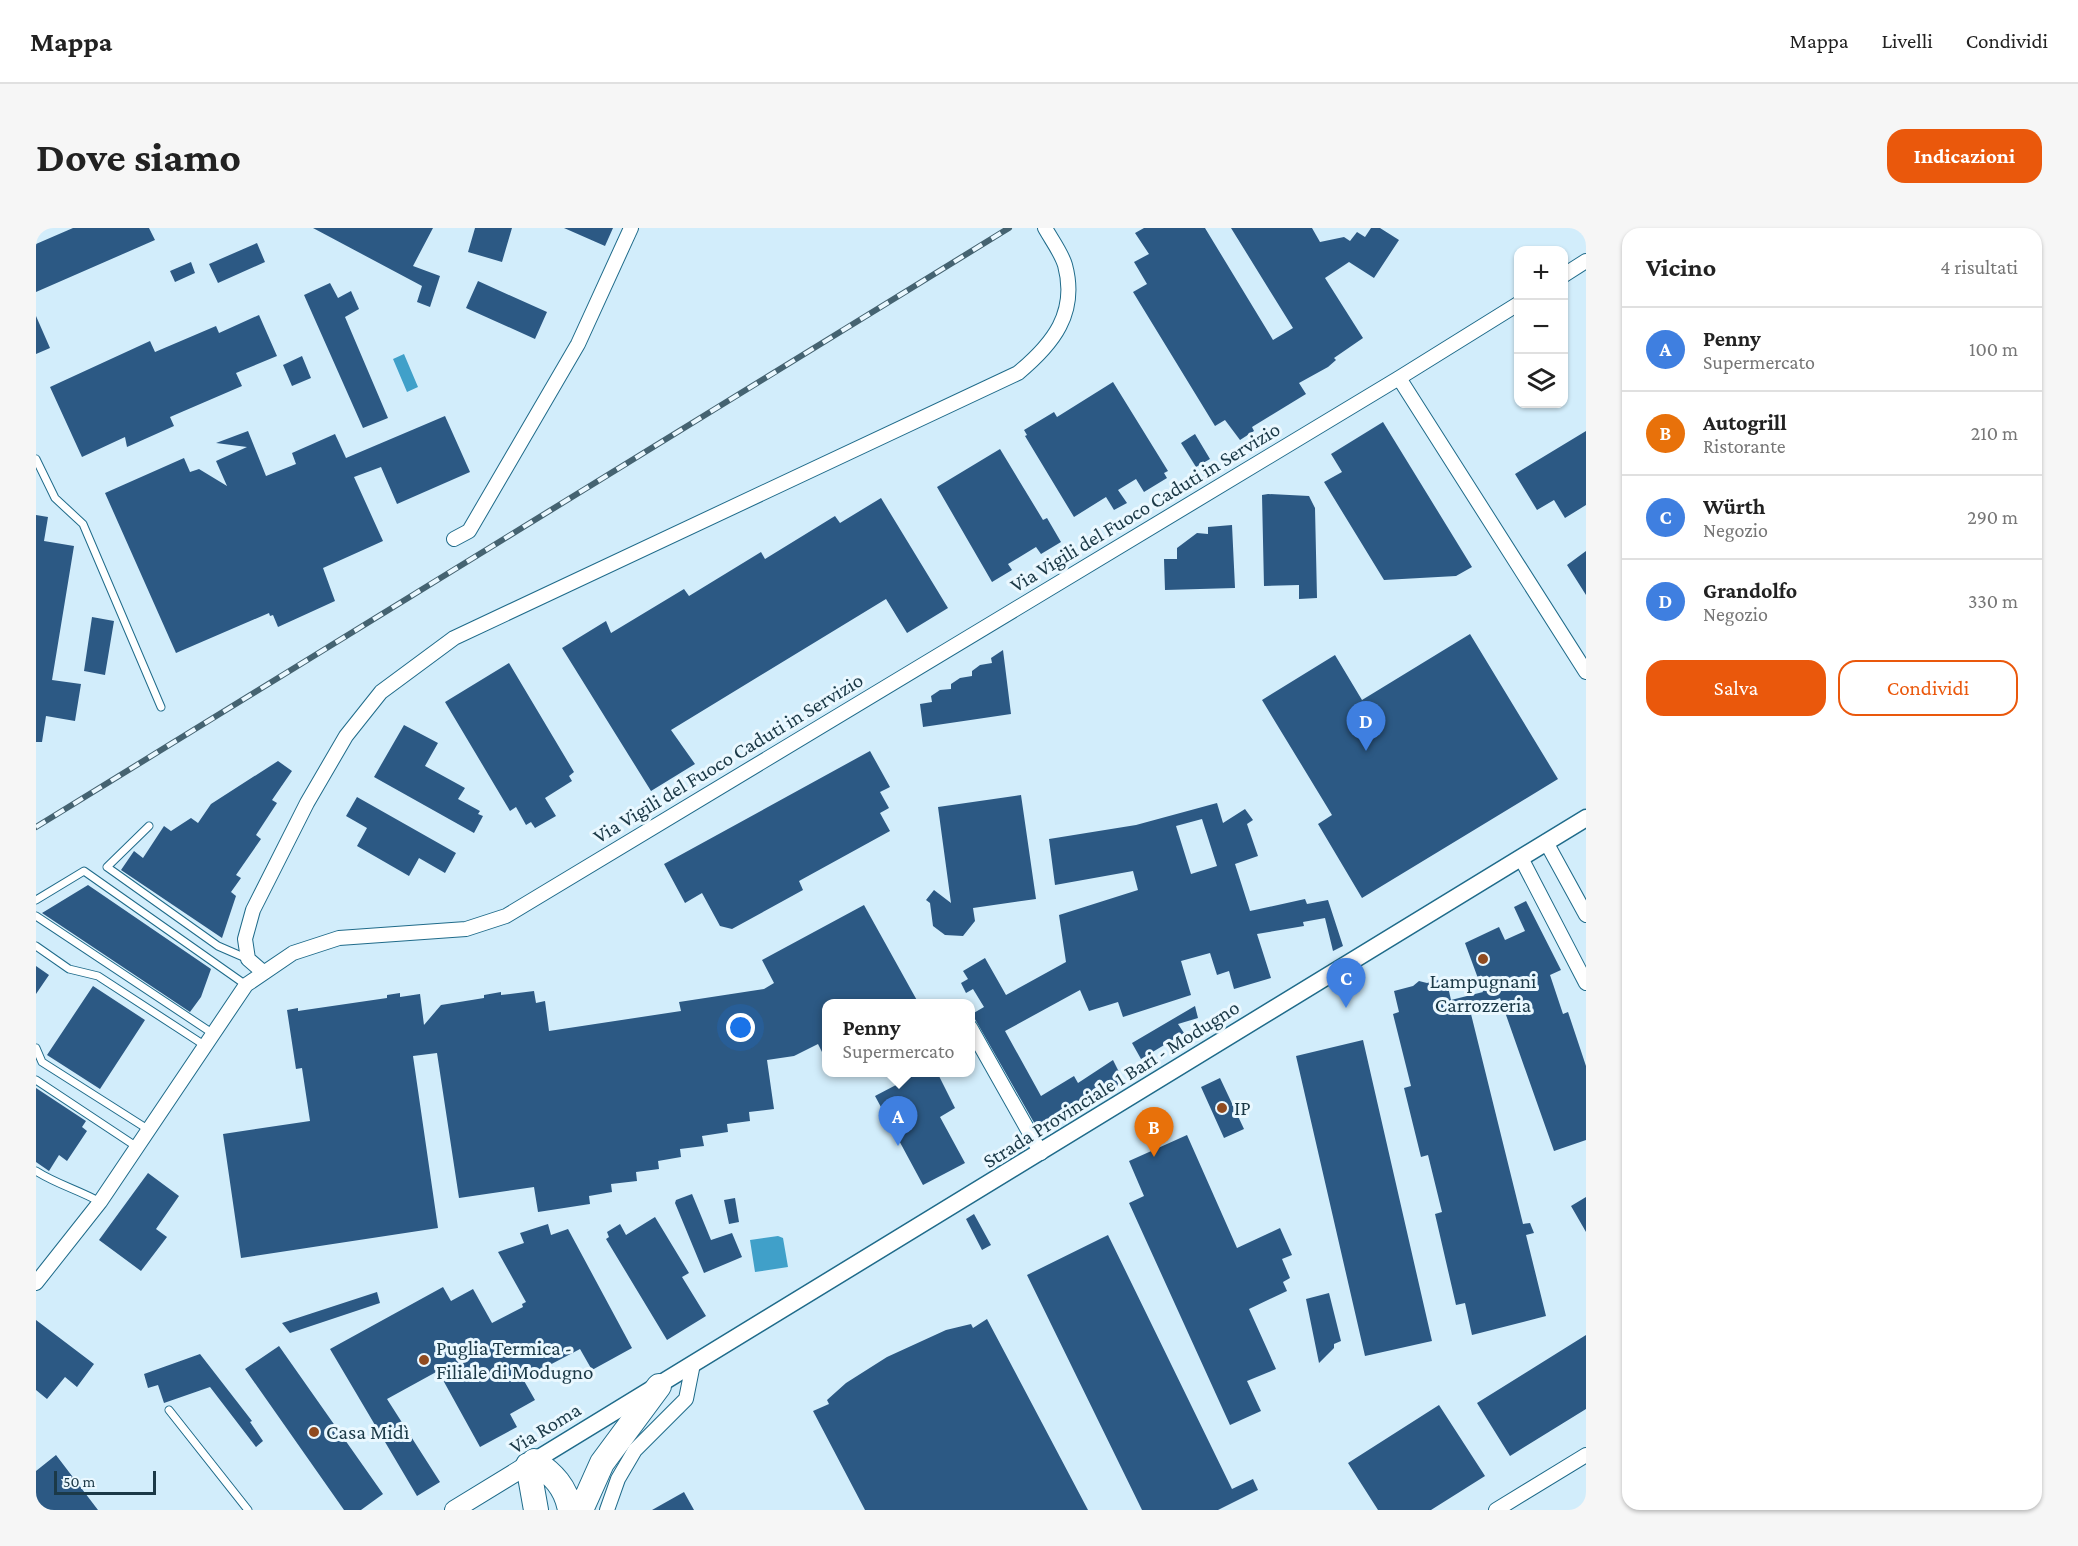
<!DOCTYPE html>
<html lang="it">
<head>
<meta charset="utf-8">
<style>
  :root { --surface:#fff; --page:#f6f6f6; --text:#222; --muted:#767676; --line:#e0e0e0; --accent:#ea580c }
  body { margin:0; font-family:"Crimson Pro",serif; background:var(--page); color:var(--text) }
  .controls { position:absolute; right:18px; top:18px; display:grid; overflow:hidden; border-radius:12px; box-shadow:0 2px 4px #0004 }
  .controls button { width:54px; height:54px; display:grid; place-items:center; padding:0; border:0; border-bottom:2px solid var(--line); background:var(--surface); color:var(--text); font:30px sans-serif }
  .scale { position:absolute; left:18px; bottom:15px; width:102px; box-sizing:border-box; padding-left:6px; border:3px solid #1b3947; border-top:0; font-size:16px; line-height:21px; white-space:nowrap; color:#1b3947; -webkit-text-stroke:4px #eaf8ff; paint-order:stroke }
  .you { position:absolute; left:705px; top:800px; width:21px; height:21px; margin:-15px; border:4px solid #fff; border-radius:50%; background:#1a73e8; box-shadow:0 0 0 9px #1a73e833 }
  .badge { display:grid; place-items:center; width:39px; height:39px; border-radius:50%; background:var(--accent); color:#fff; font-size:20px; font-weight:700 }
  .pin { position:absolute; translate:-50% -50px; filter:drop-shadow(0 2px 3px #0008) }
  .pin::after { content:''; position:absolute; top:32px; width:21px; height:18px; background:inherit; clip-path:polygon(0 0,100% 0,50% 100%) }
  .popup { position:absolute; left:786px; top:771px; width:153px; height:78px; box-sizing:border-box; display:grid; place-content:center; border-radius:12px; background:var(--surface); filter:drop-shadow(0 2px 4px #0005); font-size:20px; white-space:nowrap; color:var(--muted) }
  .popup b { font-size:22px; color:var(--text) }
  .popup::after { content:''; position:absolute; left:50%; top:100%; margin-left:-12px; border:12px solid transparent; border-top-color:var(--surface) }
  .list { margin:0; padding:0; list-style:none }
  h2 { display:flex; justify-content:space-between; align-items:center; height:78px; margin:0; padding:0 24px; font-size:26px }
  h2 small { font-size:20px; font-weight:400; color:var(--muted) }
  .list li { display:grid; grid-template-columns:39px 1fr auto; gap:18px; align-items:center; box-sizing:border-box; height:84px; padding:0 24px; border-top:2px solid var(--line) }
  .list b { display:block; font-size:22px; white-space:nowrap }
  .list p { margin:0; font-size:20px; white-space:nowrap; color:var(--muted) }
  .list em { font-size:20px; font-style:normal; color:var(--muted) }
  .actions { display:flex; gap:12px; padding:18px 24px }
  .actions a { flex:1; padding:14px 0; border:2px solid var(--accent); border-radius:18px; text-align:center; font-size:21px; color:var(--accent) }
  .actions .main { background:var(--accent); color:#fff }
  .icon { flex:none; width:33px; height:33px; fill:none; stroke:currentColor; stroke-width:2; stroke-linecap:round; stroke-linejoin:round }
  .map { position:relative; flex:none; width:1550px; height:1282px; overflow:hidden; border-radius:18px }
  header { display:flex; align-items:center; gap:36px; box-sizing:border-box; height:84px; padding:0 30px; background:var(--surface); border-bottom:2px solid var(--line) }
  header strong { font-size:28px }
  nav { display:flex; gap:33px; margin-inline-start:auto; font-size:21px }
  .intro { display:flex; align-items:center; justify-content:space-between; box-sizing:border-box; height:144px; padding:0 36px }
  h1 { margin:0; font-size:42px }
  .button { padding:15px 27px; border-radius:18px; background:var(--accent); color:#fff; font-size:21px; font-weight:700 }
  main { display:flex; gap:36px; padding:0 36px }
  aside { flex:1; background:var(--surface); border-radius:18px; box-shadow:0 2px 4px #0004 }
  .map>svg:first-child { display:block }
</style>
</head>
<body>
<header>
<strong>Mappa</strong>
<nav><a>Mappa</a><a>Livelli</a><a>Condividi</a></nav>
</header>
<div class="intro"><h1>Dove siamo</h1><a class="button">Indicazioni</a></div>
<main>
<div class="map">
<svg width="1550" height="1282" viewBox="0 0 1550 1282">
  <rect width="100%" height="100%" fill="#d2edfb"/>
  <path fill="#40a0c9" d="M368 126 382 159 371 164 357 131Z
    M742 1008 747 1010 752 1039 719 1044 714 1012Z"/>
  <path fill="#2c5984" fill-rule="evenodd" d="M37 0H113L119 12 0 64V16Z
    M277 0H397L377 38 404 48 394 79 381 74 386 58Z
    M439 0H476L466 34 432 24Z
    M528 0H577L569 18Z
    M1108 0H1169L1237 112 1257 100 1195 0H1276L1284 14 1308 9 1314 13 1321 4 1329 9 1335 0H1344L1363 12 1338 50 1313 34 1289 50 1327 110 1298 130 1300 132 1292 139 1263 155 1270 166 1216 199 1218 203 1204 212 1189 192 1179 198 1097 64 1111 56 1098 34 1113 26 1099 5Z
    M221 15 229 34 182 55 173 36Z
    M155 34 159 45 139 54 134 43Z
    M442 53 511 84 499 111 430 80Z
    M294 55 302 70 315 63 323 81 309 89 352 190 327 200 268 67Z
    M223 87 241 128 200 145 206 158 134 189 138 198 91 219 89 209 46 229 14 159 114 113 119 124 180 98 183 105Z
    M0 88 14 120 0 126Z
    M266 128 275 150 256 158 247 137Z
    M1077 154 1132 243 1128 245 1131 250 1108 264 1100 251 1082 262 1091 275 1078 282 1070 269 1038 289 989 208 991 207 988 202 1018 184 1021 189Z
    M409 188 434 244 361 276 345 239 318 249 347 313 287 340 299 373 242 399 237 387 234 388 233 385 140 425 69 265 148 230 154 244 163 241 191 258 180 233 211 219 180 215 212 203 230 248 260 236 256 225 299 206 310 230Z
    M1347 194 1436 339 1420 348 1348 352 1288 254 1306 244 1295 226Z
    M1550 203V277L1529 290 1518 272 1501 282 1479 246Z
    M1159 206 1174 231 1160 239 1145 215Z
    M964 221 1007 292 1011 290 1025 314 1005 326 1000 319 972 336 976 342 956 354 901 259Z
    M1232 266 1273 268 1279 280 1281 370 1263 371V357L1228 358 1226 267Z
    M845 270 912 380 871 405 850 371 635 502 659 536 615 563 526 420 570 393 575 405 648 361 653 368 725 324 729 331 799 288 804 295Z
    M0 287 12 289 8 313 38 318 16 452 45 456 39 493 10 488 6 514H0Z
    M1196 297 1199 360 1129 362 1128 331H1141V320L1161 305 1172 306V299Z
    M1550 323V367L1531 337Z
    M56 389 78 393 69 447 48 443Z
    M1434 406 1522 551 1326 670 1282 596 1296 587 1226 472 1299 427 1326 472Z
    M967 422 975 486 887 499 884 476 896 474 895 468 904 462 915 461V456L924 450 936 448V443L944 437 956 435 955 430Z
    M473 435 538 544 533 548 536 553 509 570 520 588 499 600 495 594 490 597 480 579 474 583 409 474Z
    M368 497 402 515 389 538 429 560 422 571 444 583 442 586 447 588 438 605 338 549Z
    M834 523 854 559 844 564 853 580 844 585 854 603 763 653 767 662 696 701 684 698 666 665 649 675 628 636Z
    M242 533 256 543 236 572 241 575 220 607 225 611 200 647 205 650 195 664 200 668 186 710 85 642 98 623 107 630 128 598 135 603 155 590 162 595 175 576Z
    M985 567 1000 671 937 680 939 693 927 708 909 707 897 698 894 675 890 672 898 662 915 675 902 579Z
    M321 569 420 625 409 645 383 630 373 648 321 618 331 600 310 588Z
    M1181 575 1187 595 1209 581 1217 592 1211 596 1222 628 1199 636 1214 683 1269 671 1271 676 1292 672 1307 718 1297 723 1289 690 1267 694 1268 698 1221 706 1235 750 1198 761 1193 743 1181 747 1174 725 1145 733 1155 767 1087 789 1082 774 1053 783 1044 762 969 803 1005 868 1038 848 1042 855 1077 832 1088 854 1004 905 936 786 948 779 937 761 930 765 925 755 932 751 927 743 949 730 970 767 1030 734 1023 687 1102 662 1097 643 1019 657 1013 611 1100 597ZM1166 591 1181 638 1155 646 1140 598Z
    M52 657 175 741 165 769 154 784 6 685Z
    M1490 673 1525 742 1514 747 1527 786 1532 784 1550 838V912L1518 923 1464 770 1434 782 1487 996 1494 995 1498 1005 1490 1007 1510 1088 1436 1107 1429 1075 1420 1077 1399 986 1406 984 1392 927 1385 929 1368 860 1375 858 1357 786 1363 784 1358 763 1377 758 1383 753 1391 755 1410 750 1415 772 1447 764 1429 715 1463 699 1469 712 1489 703 1478 679Z
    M828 677 883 776H790V832L782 816 758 828 731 832 738 881 713 884 714 893 691 896 692 904 666 908 668 918 644 921 645 929 622 933 623 941 600 944 601 953 575 956 576 964 553 968 554 976 502 984 498 959 423 970 401 825 377 828 402 1000 205 1030 187 906 274 893 266 840 260 841 251 782 262 780V783L351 770V767L364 765V769L384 766 388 797 405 777 448 770V767L465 764V767L498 763 500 775 509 773 513 803 645 783 643 774 728 761 738 755 726 732Z
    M0 738 13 747 0 766Z
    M57 758 109 792 64 861 11 827Z
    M1159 778 1162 790 1142 796 1148 805 1105 831 1096 815Z
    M1327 812 1396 1113 1329 1128 1260 828Z
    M878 844H901L919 880 904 889 929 935 887 957 839 868 879 847Z
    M1184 850 1208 901 1188 910 1165 859Z
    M0 860 50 893 46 899 51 903 31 933 23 927 13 943 0 934Z
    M1151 907 1201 1020 1244 1000 1256 1027 1246 1031 1254 1050 1247 1054 1251 1063 1213 1081 1240 1141 1211 1153 1225 1183 1194 1197 1093 975 1108 968 1093 933Z
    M112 945 143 968 120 1001 131 1009 105 1043 63 1012Z
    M656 966 675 1012 696 1005 706 1029 668 1045 639 975 640 972Z
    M1550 969V1004L1535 978Z
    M699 970 703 994 693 996 688 972Z
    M938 986 955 1017 946 1022 930 991Z
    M619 989 653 1045 646 1049 670 1088 631 1112 570 1011 573 1009 571 1004 584 996 590 1007Z
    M512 996 515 1007 532 1001 596 1120 556 1142 544 1121 487 1151 499 1172 474 1186 481 1199 444 1219 402 1143 351 1171 404 1254 381 1268 294 1121 407 1059 415 1073 437 1061 456 1095 487 1079 486 1076 490 1074 462 1024 488 1015 484 1005Z
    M1072 1007 1196 1261 1217 1251 1222 1262 1182 1282H1106L991 1047Z
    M341 1064 344 1075 254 1105 246 1095Z
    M1293 1065 1305 1113 1298 1116V1120L1283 1135 1270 1071Z
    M951 1091 1052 1282H829L777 1183 793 1176 791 1172 810 1155 851 1129 910 1102 935 1096 937 1100Z
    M0 1092 58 1136 41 1159 29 1149 11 1171 0 1162Z
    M1550 1107V1181L1474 1228 1441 1175Z
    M243 1118 347 1266 325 1282H308L209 1141Z
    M164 1126 216 1193 214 1194 227 1213 220 1219 174 1159 128 1175 122 1157 112 1160 108 1146Z
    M1403 1177 1449 1248 1395 1282H1342L1312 1235Z
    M20 1227 62 1282H0V1243Z
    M648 1264 658 1282H616Z"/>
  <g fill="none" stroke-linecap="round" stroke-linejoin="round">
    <defs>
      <path id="service" d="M0 231 19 270 47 296 125 479
        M113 598 71 639 182 718 212 731
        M0 672 48 643 210 757
        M0 688 176 805
        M0 718 33 741 62 748 168 817
        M0 820 6 834 113 902
        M0 852 101 919
        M0 943C20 956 43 962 64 974
        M133 1182 212 1282"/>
      <path id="minor" d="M1528 47 1550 33
        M1363 150 1550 444
        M418 311 433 303 542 116 595 0
        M1510 614 1550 687
        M1485 630 1550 755
        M227 744 212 731 209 711 217 682 271 575 310 508 345 464 418 410 982 145C1017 116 1042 85 1029 37 1025 24 1015 11 1009 0
        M934 799 1005 925
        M0 1055 64 974 210 757 257 725 303 710 430 701 470 688 1363 150 1482 76
        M571 1282 582 1251 599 1222 650 1171 657 1136
        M1460 1282 1550 1227"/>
      <path id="tertiary" d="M498 1233 1550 590"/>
      <path id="secondary" d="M418 1282 498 1233"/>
      <path id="motorway" d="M498 1233C517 1246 530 1259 534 1282
        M492 1237 500 1282
        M545 1282 566 1235 623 1158"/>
    </defs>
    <use href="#service" stroke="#1f6b8a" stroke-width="9"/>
    <use href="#minor" stroke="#1f6b8a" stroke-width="16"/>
    <use href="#tertiary" stroke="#1f6b8a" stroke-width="19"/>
    <use href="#secondary" stroke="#1f6b8a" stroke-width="20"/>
    <use href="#motorway" stroke="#1f6b8a" stroke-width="26"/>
    <use href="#service" stroke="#fff" stroke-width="7"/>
    <use href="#minor" stroke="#fff" stroke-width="14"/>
    <use href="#tertiary" stroke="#fff" stroke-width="16"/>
    <use href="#secondary" stroke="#fff" stroke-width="18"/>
    <use href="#motorway" stroke="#fff" stroke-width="24"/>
    <defs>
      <path id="rail" d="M0 599 973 0"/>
    </defs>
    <use href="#rail" stroke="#456371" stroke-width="6"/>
    <use href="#rail" stroke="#eaf8ff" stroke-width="4" stroke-dasharray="11" stroke-linecap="butt"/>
  </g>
  <g fill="#904b20" stroke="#eaf8ff" stroke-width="2">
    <circle cx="1447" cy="731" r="6"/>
    <circle cx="1186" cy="880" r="6"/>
    <circle cx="388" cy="1132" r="6"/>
    <circle cx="278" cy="1204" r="6"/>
  </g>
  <g text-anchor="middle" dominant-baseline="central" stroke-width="6" stroke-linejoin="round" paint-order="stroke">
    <g font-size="21" fill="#1b3947" stroke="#eaf8ff">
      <text transform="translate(1109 279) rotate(-31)">Via Vigili del Fuoco Caduti in Servizio</text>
      <text transform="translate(692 530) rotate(-31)">Via Vigili del Fuoco Caduti in Servizio</text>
      <text transform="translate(1075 856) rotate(-32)">Strada Provinciale 1 Bari - Modugno</text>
      <text transform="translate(509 1200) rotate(-31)">Via Roma</text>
    </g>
    <g font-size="21" fill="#1b3947" stroke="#eaf8ff" text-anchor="start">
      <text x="1447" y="753" text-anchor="middle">Lampugnani<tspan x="1447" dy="24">Carrozzeria</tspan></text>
      <text x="1198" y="880">IP</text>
      <text x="400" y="1120">Puglia Termica -<tspan x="400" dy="24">Filiale di Modugno</tspan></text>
      <text x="290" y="1204">Casa Midì</text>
    </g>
  </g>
</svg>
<div class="controls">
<button>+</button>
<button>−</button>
<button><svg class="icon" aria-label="layers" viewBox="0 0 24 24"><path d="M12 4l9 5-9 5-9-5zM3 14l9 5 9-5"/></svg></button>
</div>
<div class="scale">50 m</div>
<div class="you"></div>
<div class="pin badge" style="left:862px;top:918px;background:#3f7fe0">A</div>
<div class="popup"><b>Penny</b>Supermercato</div>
<div class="pin badge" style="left:1118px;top:929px;background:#e8710a">B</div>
<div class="pin badge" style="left:1310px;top:780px;background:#3f7fe0">C</div>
<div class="pin badge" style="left:1330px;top:523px;background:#3f7fe0">D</div>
</div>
<aside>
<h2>Vicino<small>4 risultati</small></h2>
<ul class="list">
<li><span class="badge" style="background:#3f7fe0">A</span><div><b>Penny</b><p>Supermercato</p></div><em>100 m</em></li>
<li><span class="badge" style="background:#e8710a">B</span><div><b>Autogrill</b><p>Ristorante</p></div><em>210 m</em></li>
<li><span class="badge" style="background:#3f7fe0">C</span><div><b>Würth</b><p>Negozio</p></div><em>290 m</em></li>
<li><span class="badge" style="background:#3f7fe0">D</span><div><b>Grandolfo</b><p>Negozio</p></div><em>330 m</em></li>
</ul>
<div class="actions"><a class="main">Salva</a><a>Condividi</a></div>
</aside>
</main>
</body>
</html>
